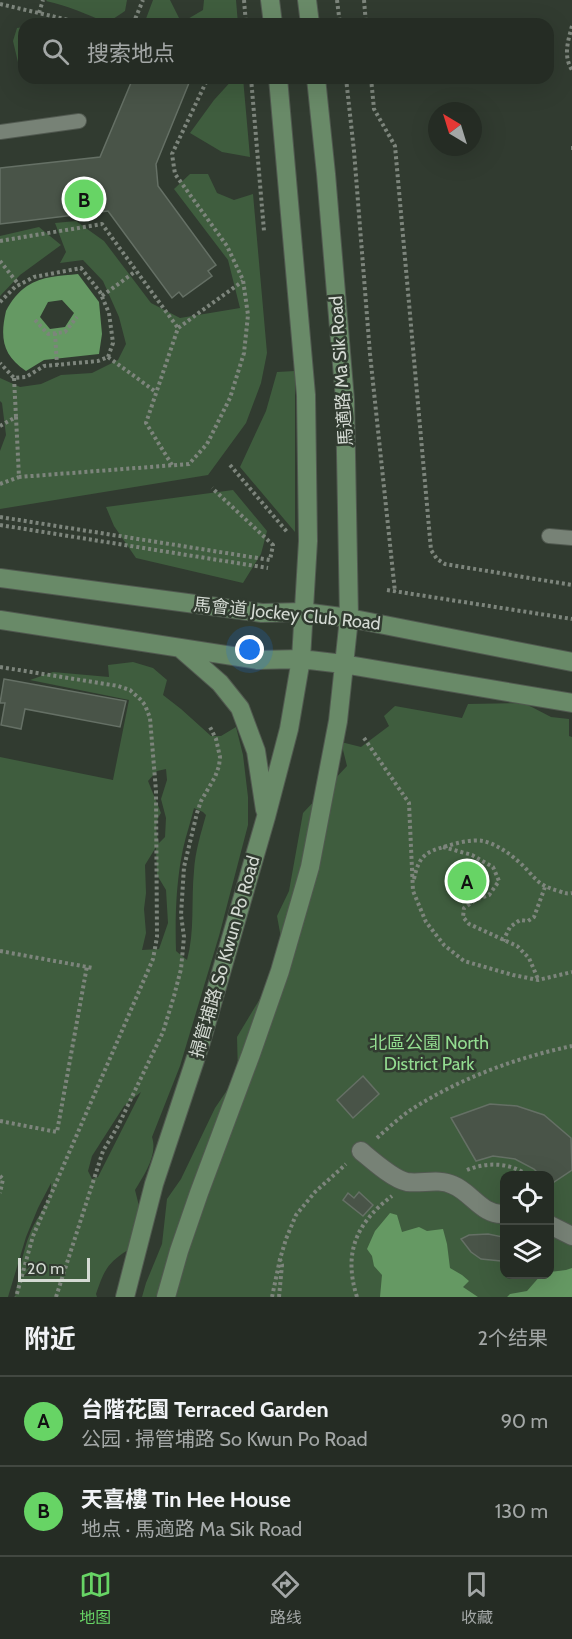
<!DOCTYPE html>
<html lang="zh">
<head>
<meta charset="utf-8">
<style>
  :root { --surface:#252c24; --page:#2d342c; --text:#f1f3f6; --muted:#a3a7a6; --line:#424841; --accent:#67d465 }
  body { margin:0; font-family:Cabin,"Noto Sans SC",sans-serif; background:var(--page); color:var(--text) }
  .controls { position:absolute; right:18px; bottom:18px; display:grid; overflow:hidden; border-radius:12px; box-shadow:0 6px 24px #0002 }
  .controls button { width:54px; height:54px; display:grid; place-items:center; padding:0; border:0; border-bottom:2px solid var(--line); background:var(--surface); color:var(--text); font:30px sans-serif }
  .compass { position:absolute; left:428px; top:102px; width:54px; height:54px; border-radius:50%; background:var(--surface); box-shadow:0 6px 24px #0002; rotate:322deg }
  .scale { position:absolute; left:18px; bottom:15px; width:72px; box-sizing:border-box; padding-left:6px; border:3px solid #d4dad3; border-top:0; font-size:16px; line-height:21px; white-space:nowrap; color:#d4dad3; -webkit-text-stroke:4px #313b30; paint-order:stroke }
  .you { position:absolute; left:250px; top:650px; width:21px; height:21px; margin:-15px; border:4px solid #fff; border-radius:50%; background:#1a73e8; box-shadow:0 0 0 9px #1a73e833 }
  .badge { display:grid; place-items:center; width:39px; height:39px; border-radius:50%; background:var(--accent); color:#111; font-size:20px; font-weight:700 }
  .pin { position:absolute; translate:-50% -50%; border:3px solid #fff; box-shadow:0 2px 6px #0006 }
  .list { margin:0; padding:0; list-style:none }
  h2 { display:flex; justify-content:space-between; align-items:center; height:78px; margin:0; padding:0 24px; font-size:26px }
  h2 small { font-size:20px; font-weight:400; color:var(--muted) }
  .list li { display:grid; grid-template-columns:39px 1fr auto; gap:18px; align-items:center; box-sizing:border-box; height:90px; padding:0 24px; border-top:2px solid var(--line) }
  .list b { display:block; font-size:22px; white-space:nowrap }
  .list p { margin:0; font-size:20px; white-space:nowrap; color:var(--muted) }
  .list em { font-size:20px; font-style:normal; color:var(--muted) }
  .icon { flex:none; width:33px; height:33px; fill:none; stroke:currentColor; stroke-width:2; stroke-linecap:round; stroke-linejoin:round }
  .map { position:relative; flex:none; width:572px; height:1297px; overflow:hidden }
  .search { position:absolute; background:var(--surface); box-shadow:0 6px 24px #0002; left:18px; right:18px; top:18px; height:66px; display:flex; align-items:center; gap:15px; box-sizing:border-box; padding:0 21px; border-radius:18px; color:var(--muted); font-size:22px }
  .sheet { height:258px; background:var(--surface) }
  nav { display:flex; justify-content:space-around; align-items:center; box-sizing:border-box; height:84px; border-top:2px solid var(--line); background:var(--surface); font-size:16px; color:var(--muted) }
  nav a { display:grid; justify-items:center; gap:3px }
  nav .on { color:var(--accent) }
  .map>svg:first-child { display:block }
</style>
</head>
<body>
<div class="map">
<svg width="572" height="1297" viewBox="0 0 572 1297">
  <rect width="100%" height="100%" fill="#313b30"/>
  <path fill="#3f5d3e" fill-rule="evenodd" d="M47 0H127L125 11 107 23C87 14 68 6 46 1Z
    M153 0H170L179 18 186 20 203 10 204 0H236L238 24H144Z
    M24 27V75H21L13 41 17 28Z
    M234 78H243L250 157 222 152 190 133 214 100Z
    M190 174H208L217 193 234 200 253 194 267 353 261 383 246 423 208 475 0 509V451L6 435 2 403 0 401V378L20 387 41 384 61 375 92 373 118 360 126 344 119 317 103 281 83 260 60 263 66 252 55 223 76 221 104 241 151 303 180 318 240 308 228 260 174 189Z
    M39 227 61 245 20 275 0 296V236Z
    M295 371V532L240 467 266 411 277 372Z
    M233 490 267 531 261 554 243 583 136 558 114 526 106 507Z
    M133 662 153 668 167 680 163 695 181 709 211 736H221L236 727 243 755 248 797V825L219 936 180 1066 152 1137C158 1155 144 1175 135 1190L140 1210 128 1250C107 1263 104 1271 96 1294L97 1297H15C19 1275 22 1252 31 1231 38 1215 52 1200 51 1183L38 1208 26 1237 8 1297H0V757L113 780 129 700 30 680 53 672 109 677 108 665ZM166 769 167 780 161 799 166 818 165 837 159 843C156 833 154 822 161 813L148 781 157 771ZM194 808 203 812 206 815C201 833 195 852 194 871 191 900 195 932 187 960L176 951C175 916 176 883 183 849 186 835 191 821 194 808ZM156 847 157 875 166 890 168 923 159 949 142 950 146 933 144 909 146 893 145 865ZM141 1092 98 1177 92 1179 88 1171 92 1156 124 1106Z
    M524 703 551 717 569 719V736L572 737V1297H142L146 1283 162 1244 167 1199 181 1179 215 1108 238 1074 237 1037 264 992 287 971 277 916 289 891 303 813 347 766 341 742 361 747 389 726 384 716 395 706 462 718 468 704ZM504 1176H550V1274H504Z"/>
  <path fill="#659963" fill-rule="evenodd" d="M78 274 99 302 102 334 99 354 44 360 26 371C2 355 0 337 6 311 11 301 18 292 27 286 42 276 60 276 78 274ZM62 300 74 313 65 327 50 329 40 317 48 302Z
    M390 1213 397 1215 402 1232 419 1227 427 1231 443 1229 447 1244 450 1268 462 1275 469 1281 463 1287 478 1297H380L382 1275 374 1266 372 1256 367 1249 375 1231Z
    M572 1268V1297H507L510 1294 527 1291 541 1275 550 1274V1272L566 1270Z"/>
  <path fill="#495448" stroke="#657065" stroke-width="1.5" d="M133 78H191L156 164 158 186 216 265 208 271 212 276 183 297 179 292 172 298 108 211 0 224V168L100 157Z
    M4 679 126 701 120 727 25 709 21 729 1 725 5 703H0Z
    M363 1076 379 1094 353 1118 337 1100Z
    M490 1104 517 1106 544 1115 571 1138 572 1170 551 1184 550 1183V1176H541L534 1169 515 1159 493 1156 476 1161 451 1118Z
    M359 1192 373 1205 363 1216 343 1200 348 1193 354 1198Z
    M488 1234 503 1237 504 1260 501 1261 481 1259 471 1252 461 1239 469 1235Z"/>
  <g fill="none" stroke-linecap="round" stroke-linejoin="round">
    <defs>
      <path id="service" d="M0 132 79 121
        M549 536 572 538"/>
      <path id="pedestrian" d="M361 1151C373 1161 393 1179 407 1182 423 1184 438 1178 453 1185 471 1192 483 1216 504 1214
        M550 1225 572 1236"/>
      <path id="secondary" d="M270 0 273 24
        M307 0 310 24
        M0 578 262 613 303 612 349 618 572 662
        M0 620 258 660 301 659 343 664 572 703
        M180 648 220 683 240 708 256 751 265 810
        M125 1297 154 1184 201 1042 266 817 289 729 301 659 308 541 306 395 278 78
        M166 1297 179 1251 199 1193 251 1054 280 971 310 867 338 721 349 618 345 400 326 174 316 78"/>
    </defs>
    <use href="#service" stroke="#515950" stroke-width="16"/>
    <use href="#pedestrian" stroke="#515950" stroke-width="20"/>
    <use href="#secondary" stroke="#515950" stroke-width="20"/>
    <path stroke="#7d857c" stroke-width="4" stroke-dasharray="3 3" stroke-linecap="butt" d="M244 0 246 24
      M337 0 340 24
      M364 0 366 24
      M0 4 86 24
      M39 13 43 0
      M133 24 143 0
      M572 26C568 41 563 56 572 70
      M251 78 264 231
      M346 78 354 151 370 354 395 592
      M371 78 374 109 395 146 431 550 437 559 445 564 572 585
      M571 148H572
      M0 241 102 224 178 328
      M0 261 19 285
      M102 296 136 271
      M0 302 15 287 34 277 81 268 100 292 109 313 113 343 108 357 98 361 44 366 26 377 14 378 0 363
      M35 320 48 334 65 332 77 317
      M55 333 57 365
      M108 357 156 392
      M14 378 16 417
      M0 426 16 417 19 477 189 464 207 444 230 398 244 353 248 315 243 280 227 246 175 174 172 154 208 78
      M172 465 146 423 178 328 243 281
      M230 465 288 533
      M0 484 19 477
      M0 517 270 560 273 545 212 488
      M0 525 268 568
      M387 590 572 619
      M0 667 118 686 130 690 140 699 145 705 150 718 156 791 157 937 153 959 33 1236 16 1297
      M364 738 409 803 413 891 426 922 444 945 464 961 513 975 538 980 572 972
      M443 847 472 855 493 867 499 881 489 895 475 900 464 908 463 917 469 924 517 946 529 958 538 979
      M414 879C419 856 425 852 447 846 457 843 472 839 483 841 496 844 509 853 519 862 535 876 535 885 559 891 564 893 567 894 572 893
      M503 941 510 927 520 920 528 921 534 917 545 887
      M0 951 93 968
      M0 1121 57 1132 87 966
      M377 1138C387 1129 398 1119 409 1111 458 1079 515 1058 572 1046
      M467 1170C486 1162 511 1162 528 1176
      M0 1176 3 1179 0 1193
      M56 1297 103 1151 118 1126 163 1032 174 996 181 969 184 937 181 915 184 867 197 813 201 801 215 777 219 766 220 757 216 739 210 727
      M272 1297 280 1259
      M279 1297 282 1265 280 1259 286 1239 296 1215 315 1192 346 1164
      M357 1297C343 1253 356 1223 392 1196"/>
    <use href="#service" stroke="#778276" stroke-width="14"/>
    <use href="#pedestrian" stroke="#778276" stroke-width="18"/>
    <use href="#secondary" stroke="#698a68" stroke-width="18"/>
  </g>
  <g text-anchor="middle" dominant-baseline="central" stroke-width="5" stroke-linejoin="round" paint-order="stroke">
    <g font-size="18" fill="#d4dad3" stroke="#313b30">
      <text transform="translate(341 371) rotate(-94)">馬適路 Ma Sik Road</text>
      <text transform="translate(287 614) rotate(6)">馬會道 Jockey Club Road</text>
      <text transform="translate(225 957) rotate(-74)">掃管埔路 So Kwun Po Road</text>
    </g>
    <g font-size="18" fill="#93dc90" stroke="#313b30">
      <text x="429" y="1043">北區公園 North<tspan x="429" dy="21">District Park</tspan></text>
    </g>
  </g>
</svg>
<div class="controls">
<button><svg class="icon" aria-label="locate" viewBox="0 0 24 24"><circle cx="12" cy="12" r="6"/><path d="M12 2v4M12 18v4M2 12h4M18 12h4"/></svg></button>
<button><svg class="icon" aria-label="layers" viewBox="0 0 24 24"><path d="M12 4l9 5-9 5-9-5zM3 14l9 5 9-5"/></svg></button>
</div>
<svg class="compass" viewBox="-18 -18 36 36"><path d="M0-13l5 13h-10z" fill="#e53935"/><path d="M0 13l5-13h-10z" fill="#a3a7a6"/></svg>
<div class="scale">20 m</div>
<div class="you"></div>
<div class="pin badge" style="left:467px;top:881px">A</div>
<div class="pin badge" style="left:84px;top:199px">B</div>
<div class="search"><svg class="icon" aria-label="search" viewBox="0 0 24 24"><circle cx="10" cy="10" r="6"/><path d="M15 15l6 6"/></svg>搜索地点</div>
</div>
<section class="sheet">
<h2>附近<small>2个结果</small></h2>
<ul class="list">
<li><span class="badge">A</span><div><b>台階花園 Terraced Garden</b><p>公园 · 掃管埔路 So Kwun Po Road</p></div><em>90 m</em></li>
<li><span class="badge">B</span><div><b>天喜樓 Tin Hee House</b><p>地点 · 馬適路 Ma Sik Road</p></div><em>130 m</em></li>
</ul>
</section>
<nav>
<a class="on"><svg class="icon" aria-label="map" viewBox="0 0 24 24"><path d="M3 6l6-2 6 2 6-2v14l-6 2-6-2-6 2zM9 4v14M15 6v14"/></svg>地图</a>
<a><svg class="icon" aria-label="directions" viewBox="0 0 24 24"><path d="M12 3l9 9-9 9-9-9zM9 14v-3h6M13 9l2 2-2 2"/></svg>路线</a>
<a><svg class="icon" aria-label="saved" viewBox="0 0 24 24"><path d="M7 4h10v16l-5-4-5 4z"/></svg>收藏</a>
</nav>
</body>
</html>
